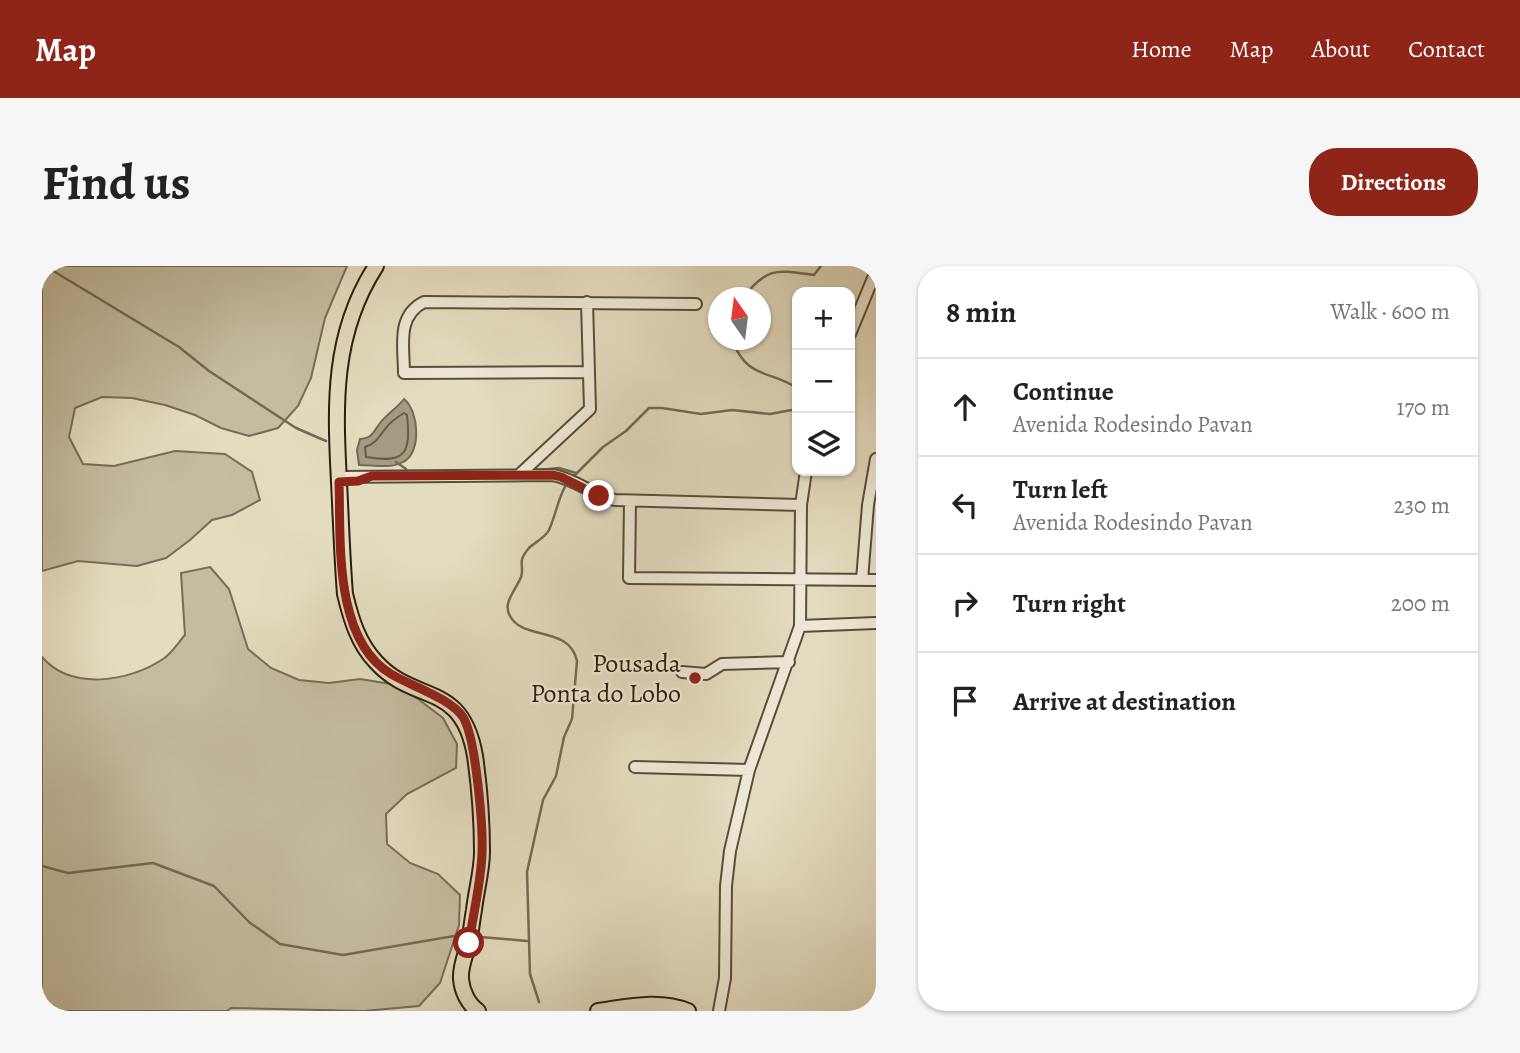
<!DOCTYPE html>
<html lang="en">
<head>
<meta charset="utf-8">
<style>
  :root { --surface:#fff; --page:#f6f6f6; --text:#222; --muted:#767676; --line:#e0e0e0; --accent:#8f2418 }
  body { margin:0; font-family:Alegreya,serif; background:var(--page); color:var(--text) }
  .controls { position:absolute; right:21px; top:21px; display:grid; overflow:hidden; border-radius:14px; box-shadow:0 2px 5px #0004 }
  .controls button { width:63px; height:63px; display:grid; place-items:center; padding:0; border:0; border-bottom:2px solid var(--line); background:var(--surface); color:var(--text); font:35px sans-serif }
  .compass { position:absolute; left:666px; top:21px; width:63px; height:63px; border-radius:50%; background:var(--surface); box-shadow:0 2px 5px #0004; rotate:346deg }
  .stop { position:absolute; width:21px; height:21px; margin:-16px; border:5px solid #8f2418; border-radius:50%; background:#fff }
  .stop.end { background:#8f2418; border-color:#fff; box-shadow:0 2px 7px #0008 }
  .list { margin:0; padding:0; list-style:none }
  h2 { display:flex; justify-content:space-between; align-items:center; height:91px; margin:0; padding:0 28px; font-size:30px }
  h2 small { font-size:23px; font-weight:400; color:var(--muted) }
  .list li { display:grid; grid-template-columns:46px 1fr auto; gap:21px; align-items:center; box-sizing:border-box; height:98px; padding:0 28px; border-top:2px solid var(--line) }
  .list b { display:block; font-size:26px; white-space:nowrap }
  .list p { margin:0; font-size:23px; white-space:nowrap; color:var(--muted) }
  .list em { font-size:23px; font-style:normal; color:var(--muted) }
  .icon { flex:none; width:38px; height:38px; fill:none; stroke:currentColor; stroke-width:2; stroke-linecap:round; stroke-linejoin:round }
  .map { position:relative; flex:none; width:834px; height:745px; overflow:hidden; border-radius:28px }
  header { display:flex; align-items:center; gap:42px; box-sizing:border-box; height:98px; padding:0 35px; background:var(--accent); color:#fff }
  header strong { font-size:33px }
  nav { display:flex; gap:38px; margin-inline-start:auto; font-size:24px }
  .intro { display:flex; align-items:center; justify-content:space-between; box-sizing:border-box; height:168px; padding:0 42px }
  h1 { margin:0; font-size:49px }
  .button { padding:18px 32px; border-radius:28px; background:var(--accent); color:#fff; font-size:24px; font-weight:700 }
  main { display:flex; gap:42px; padding:0 42px }
  aside { flex:1; background:var(--surface); border-radius:28px; box-shadow:0 2px 5px #0004 }
  .map>svg:first-child { display:block }
</style>
</head>
<body>
<header>
<strong>Map</strong>
<nav><a>Home</a><a>Map</a><a>About</a><a>Contact</a></nav>
</header>
<div class="intro"><h1>Find us</h1><a class="button">Directions</a></div>
<main>
<div class="map">
<svg width="834" height="745" viewBox="0 0 834 745">
  <rect width="100%" height="100%" fill="#e3dcbf"/>
  <filter id="stains"><feTurbulence type="fractalNoise" baseFrequency=".00286" numOctaves="4"/><feColorMatrix values="0 0 0 0 .2 0 0 0 0 .09 0 0 0 0 .02 0 0 0 .5 -.17"/></filter>
  <radialGradient id="worn" r=".72"><stop offset=".6" stop-color="#630" stop-opacity="0"/><stop offset="1" stop-color="#630" stop-opacity=".3"/></radialGradient>
  <path fill="#c4bca1" stroke="#786c58" stroke-width="2" d="M0 0H305L283 52 269 112 256 140 236 162 207 170 179 162 153 149 123 139 90 132 60 131 33 142 27 171 41 198 72 200 133 185 183 188 210 206 218 234 190 249 170 254 148 274 124 292 95 300 36 295 0 305Z
    M168 301 187 323 206 383 229 402 257 414 287 417 318 413 349 418 376 433 401 452 415 478 414 502 365 528 344 548 345 578 368 597 396 608 418 629 417 659 398 717 377 740 322 745 189 742 185 745H0V391C29 425 87 416 121 393 129 388 136 377 143 369L139 307Z"/>
  <path fill="#a49b83" stroke="#746955" stroke-width="2" d="M362 133C377 145 380 187 361 196 349 203 331 199 317 199L315 184 318 173C331 172 331 166 338 157 345 148 355 142 362 133Z"/>
  <g fill="none" stroke-linecap="round" stroke-linejoin="round">
    <path stroke="#685c49" stroke-width="2" d="M362 147 365 149C369 187 364 198 324 191L323 181C335 177 337 170 344 162 348 156 357 150 362 147Z"/>
    <path stroke="#746955" stroke-width="2.5" d="M3 0 137 81 167 105 254 162 284 175
      M701 32C725 0 736 4 772 9L779 0
      M690 74C706 114 726 103 755 122
      M354 196 364 203
      M499 204 517 202 534 207
      M531 211 561 181 584 165 607 142H620L659 148 690 144 728 148 755 143
      M0 600 26 607 111 597 172 620 207 656 238 678 301 689 418 669
      M439 671 485 675
      M497 736 488 708 485 606 501 534 514 510 522 471 530 453 535 395C527 359 481 375 468 350 460 337 474 324 479 311 483 299 474 297 487 282 493 276 503 272 507 264 514 249 517 227 526 216"/>
    <defs>
      <path id="minor" d="M808 68 834 5
        M547 106 362 107C362 81 354 50 382 36L654 38
        M477 209 548 143 545 36
        M297 211 511 209C533 213 551 229 573 234L759 239
        M588 235 587 312 834 314
        M820 314 826 239 834 193
        M758 360 834 357
        M640 406 664 408 680 398 747 396
        M593 501 707 504
        M677 745 683 712 684 620 688 585 707 504 758 360 759 239 764 205"/>
      <path id="major" d="M334 0C290 68 293 139 297 216 299 254 300 291 303 328 309 353 316 377 334 396 373 439 420 414 433 490 437 518 440 557 440 586 440 605 434 625 432 644 430 655 429 666 427 676 424 688 418 700 419 713 420 725 426 738 436 745
        M556 745C585 741 617 733 646 745"/>
    </defs>
    <use href="#minor" stroke="#594d3b" stroke-width="14"/>
    <use href="#major" stroke="#2b1d0f" stroke-width="18"/>
    <use href="#minor" stroke="#ede8d5" stroke-width="10"/>
    <use href="#major" stroke="#e3dcbf" stroke-width="14"/>
  </g>
  <g fill="none" stroke-linecap="round" stroke-linejoin="round">
    <path stroke="#8f2418" stroke-width="9" d="M427 677C431 648 439 617 440 587 441 560 434 472 421 451 408 432 369 420 349 408 291 373 299 274 297 216L316 215 330 210 511 209 519 211 557 230"/>
  </g>
  <circle fill="#8f2418" stroke="#ede8d5" stroke-width="2.5" cx="653" cy="412" r="7"/>
  <g text-anchor="middle" dominant-baseline="central" stroke-width="5" stroke-linejoin="round" paint-order="stroke">
    <g font-size="26" fill="#2b1d0f" stroke="#ede8d5" text-anchor="end">
      <text x="639" y="397">Pousada<tspan x="639" dy="30">Ponta do Lobo</tspan></text>
    </g>
  </g>
  <rect width="100%" height="100%" filter="url(#stains)"/>
  <rect width="100%" height="100%" fill="url(#worn)"/>
</svg>
<div class="controls">
<button>+</button>
<button>−</button>
<button><svg class="icon" aria-label="layers" viewBox="0 0 24 24"><path d="M12 4l9 5-9 5-9-5zM3 14l9 5 9-5"/></svg></button>
</div>
<svg class="compass" viewBox="-18 -18 36 36"><path d="M0-13l5 13h-10z" fill="#e53935"/><path d="M0 13l5-13h-10z" fill="#767676"/></svg>
<div class="stop" style="left:427px;top:677px"></div>
<div class="stop end" style="left:557px;top:230px"></div>
</div>
<aside>
<h2>8 min<small>Walk · 600 m</small></h2>
<ul class="list">
<li><svg class="icon" aria-label="ahead" viewBox="0 0 24 24"><path d="M12 20V5M6 11l6-6 6 6"/></svg><div><b>Continue</b><p>Avenida Rodesindo Pavan</p></div><em>170 m</em></li>
<li><svg class="icon" aria-label="left" viewBox="0 0 24 24"><path d="M17 20v-9H6M10 6l-5 5 5 5"/></svg><div><b>Turn left</b><p>Avenida Rodesindo Pavan</p></div><em>230 m</em></li>
<li><svg class="icon" aria-label="right" viewBox="0 0 24 24"><path d="M7 20v-9h11M14 6l5 5-5 5"/></svg><div><b>Turn right</b></div><em>200 m</em></li>
<li><svg class="icon" aria-label="arrive" viewBox="0 0 24 24"><path d="M6 21V4h12l-3 4 3 4H6"/></svg><div><b>Arrive at destination</b></div></li>
</ul>
</aside>
</main>
</body>
</html>
